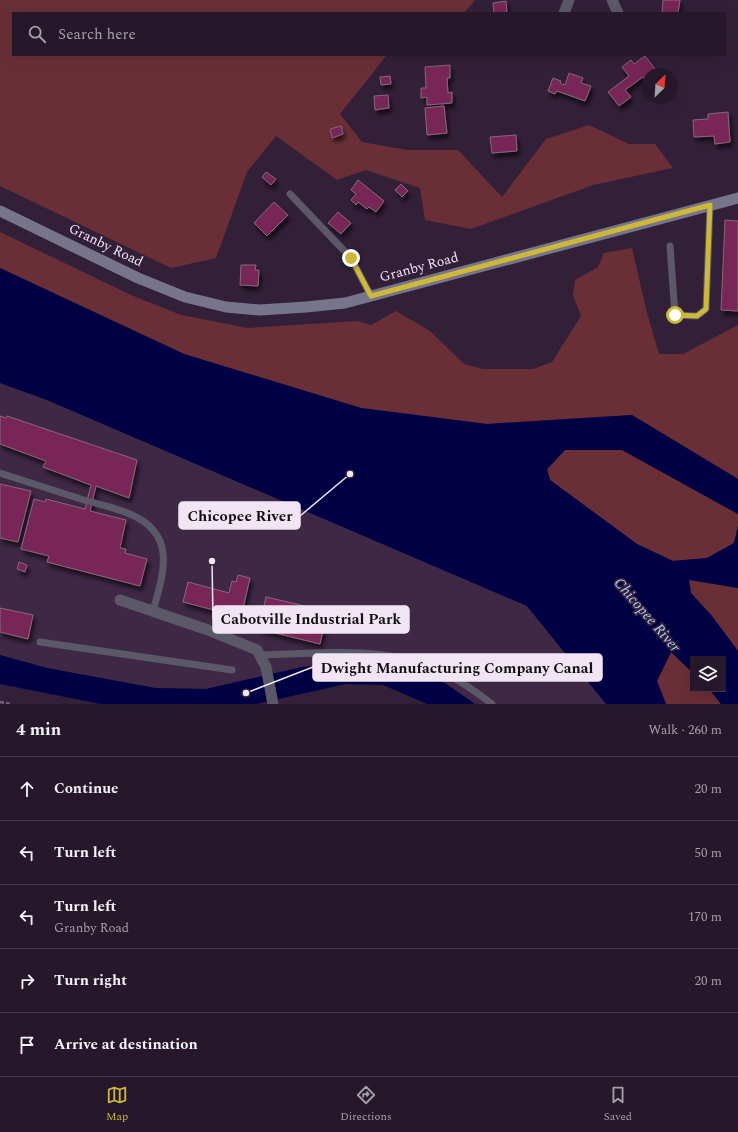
<!DOCTYPE html>
<html lang="en">
<head>
<meta charset="utf-8">
<style>
  :root { --surface:#26182a; --page:#2e2132; --text:#f1f3f6; --muted:#a4a0a8; --line:#423747; --accent:#ceb837 }
  body { margin:0; font-family:Spectral,serif; background:var(--page); color:var(--text) }
  .controls { position:absolute; right:12px; bottom:12px; display:grid; overflow:hidden; border-radius:0px; box-shadow:0 4px 16px #0002 }
  .controls button { width:36px; height:36px; display:grid; place-items:center; padding:0; border:0; border-bottom:1px solid var(--line); background:var(--surface); color:var(--text); font:20px sans-serif }
  .compass { position:absolute; left:642px; top:68px; width:36px; height:36px; border-radius:50%; background:var(--surface); box-shadow:0 4px 16px #0002; rotate:25deg }
  .stop { position:absolute; width:12px; height:12px; margin:-9px; border:3px solid #ceb837; border-radius:50%; background:#fff }
  .stop.end { background:#ceb837; border-color:#fff; box-shadow:0 1px 4px #0008 }
  .list { margin:0; padding:0; list-style:none }
  h2 { display:flex; justify-content:space-between; align-items:center; height:52px; margin:0; padding:0 16px; font-size:17px }
  h2 small { font-size:13px; font-weight:400; color:var(--muted) }
  .list li { display:grid; grid-template-columns:26px 1fr auto; gap:12px; align-items:center; box-sizing:border-box; height:64px; padding:0 16px; border-top:1px solid var(--line) }
  .list b { display:block; font-size:15px; white-space:nowrap }
  .list p { margin:0; font-size:13px; white-space:nowrap; color:var(--muted) }
  .list em { font-size:13px; font-style:normal; color:var(--muted) }
  .icon { flex:none; width:22px; height:22px; fill:none; stroke:currentColor; stroke-width:2; stroke-linecap:round; stroke-linejoin:round }
  .map { position:relative; flex:none; width:738px; height:704px; overflow:hidden }
  .search { position:absolute; background:var(--surface); box-shadow:0 4px 16px #0002; left:12px; right:12px; top:12px; height:44px; display:flex; align-items:center; gap:10px; box-sizing:border-box; padding:0 14px; border-radius:0px; color:var(--muted); font-size:15px }
  .sheet { height:372px; background:var(--surface) }
  nav { display:flex; justify-content:space-around; align-items:center; box-sizing:border-box; height:56px; border-top:1px solid var(--line); background:var(--surface); font-size:11px; color:var(--muted) }
  nav a { display:grid; justify-items:center; gap:2px }
  nav .on { color:var(--accent) }
  .map>svg:first-child { display:block }
</style>
</head>
<body>
<div class="map">
<svg width="738" height="704" viewBox="0 0 738 704">
  <defs>
    <filter id="shadow"><feDropShadow dx="2.5" dy="4.5" stdDeviation="2" flood-color="#0009"/></filter>
  </defs>
  <rect width="100%" height="100%" fill="#322038"/>
  <path fill="#3e2845" d="M0 383 47 400 527 606 606 704H475L445 683 302 667 206 689 156 688 47 668 0 655Z"/>
  <path fill="#6a2f36" d="M0 0H475L464 13H13V55H387L340 114 362 142 408 150H458L502 197 546 139 589 125 629 144H655L673 168 593 185 471 229 425 220 420 188 366 170 337 180 276 136 247 172 216 258 171 268 0 186Z
    M0 232 131 295 181 315 248 328 357 321 371 325 396 311 430 331 464 364 483 369H533L552 362 581 316 573 295 575 280 598 267 604 253 632 248 647 313 659 354H683L738 325V479L632 415 487 424 361 408 184 354 0 268Z
    M565 450H622L738 514V526L734 543 707 558 673 561 637 544 550 480 547 470Z
    M689 579 738 588V651L712 616 691 593Z
    M671 652 693 673V689H709L721 704H666L657 681Z"/>
  <path fill="#000045" d="M0 268 184 354 361 408 487 424 632 415 738 479V514L622 450H565L547 469 550 480 637 544 673 561 707 558 734 543 738 526V588L689 580 691 593 712 616 738 651V704H721L709 689H723V659H693V673L671 652 657 681 666 704H606L527 606 47 400 0 383Z
    M0 655 47 668 155 688 206 689 302 667 378 660 445 683 475 704H427L383 685 346 684 256 704H101L0 684Z"/>
  <path fill="#782658" stroke="#886778" filter="url(#shadow)" d="M663 0H680L678 13H662Z
    M506 1 507 13H494L493 3Z
    M645 56 659 74H648V84L643 77 625 90 631 97 619 106 608 92 629 76 622 67 631 60 634 64Z
    M450 65V78H447L448 93 452 92V103L427 105V97L421 98V88H426L425 67Z
    M569 73 583 78 581 83 591 86 585 101 557 91 555 94 548 91 553 78 561 81 560 83 565 85Z
    M390 76 391 84 381 85 380 77Z
    M388 95 389 108 375 110 374 96Z
    M444 106 447 133 427 135 425 108Z
    M728 112 730 142 715 144 714 136 694 137 693 120 708 119V114Z
    M341 126 343 134 332 138 330 129Z
    M516 135 517 151 492 153 490 137Z
    M266 172 276 179 271 185 262 177Z
    M358 180 384 201 376 212 369 207 367 209 358 202 356 205 351 200 356 194 351 190Z
    M401 184 408 191 402 197 395 190Z
    M274 202 288 215 267 236 254 223Z
    M338 212 351 223 341 234 328 223Z
    M725 220 738 221V311L721 310Z
    M241 265H256L255 270H259L258 286 240 285Z
    M0 416 6 418 7 416 137 460 129 498 96 486 90 511 126 520 120 548 126 549 125 553 147 559 140 586 47 562 49 556 21 549 34 499 45 502 46 499 85 509 91 485 43 467 46 461 0 444Z
    M0 484 31 491 18 542 0 538Z
    M19 562 27 565 25 572 17 569Z
    M238 575 250 578 241 617 183 602 188 582 229 593 232 581 236 582Z
    M266 597 327 611 320 644 259 629Z
    M0 608 33 615 28 639 0 632Z"/>
  <g fill="none" stroke-linecap="round" stroke-linejoin="round">
    <path stroke="#736378" stroke-width="2.5" stroke-dasharray="4 2" stroke-linecap="butt" d="M0 702 10 704"/>
    <path stroke="#5b5967" stroke-width="7" d="M290 194 351 258 371 296
      M670 246 675 315 697 316 706 309 710 205
      M0 473 87 501
      M92 502C105 506 118 509 130 514 177 534 164 572 153 611
      M40 642 232 670
      M261 655C316 654 374 646 427 665 451 674 472 689 492 704"/>
    <path stroke="#5b5967" stroke-width="11" d="M612 0 618 13
      M564 13 569 0
      M120 600 208 630 257 650 266 667 273 704"/>
    <path stroke="#77758b" stroke-width="11" d="M0 211 138 278 185 297 226 307 260 310 306 307 345 303 738 198"/>
  </g>
  <g fill="none" stroke-linecap="round" stroke-linejoin="round">
    <path stroke="#ceb837" stroke-width="5" d="M351 258 371 296 710 205 706 309 697 316 675 315"/>
  </g>
  <g text-anchor="middle" dominant-baseline="central" stroke-width="3.5" stroke-linejoin="round" paint-order="stroke">
    <g font-size="14" fill="#f1e5f4" stroke="#322038">
      <text transform="translate(106 245) rotate(26)">Granby Road</text>
      <text transform="translate(419 267) rotate(-15)">Granby Road</text>
    </g>
    <g font-size="15" font-style="italic" fill="#b3caf3" stroke="#322038">
      <text transform="translate(647 615) rotate(49)">Chicopee River</text>
    </g>
  </g>
  <path fill="none" stroke="#f1e5f4" stroke-width="1.5" d="M350 474L300 516M212 561L213 619M246 693L313 667"/>
  <g fill="#f1e5f4" stroke="#322038" stroke-width="1.5">
    <circle cx="350" cy="474" r="4"/>
    <circle cx="212" cy="561" r="4"/>
    <circle cx="246" cy="693" r="4"/>
  </g>
  <g fill="#f1e5f4" stroke="#f1e5f4" stroke-width="1.5">
    <rect x="179" y="502" width="121" height="27" rx="4"/>
    <rect x="213" y="606" width="196" height="27" rx="4"/>
    <rect x="313" y="654" width="289" height="27" rx="4"/>
  </g>
  <g font-size="15" text-anchor="middle" font-weight="bold" fill="#111">
    <text x="240" y="521">Chicopee River</text>
    <text x="311" y="624">Cabotville Industrial Park</text>
    <text x="457" y="673">Dwight Manufacturing Company Canal</text>
  </g>
</svg>
<div class="controls">
<button><svg class="icon" aria-label="layers" viewBox="0 0 24 24"><path d="M12 4l9 5-9 5-9-5zM3 14l9 5 9-5"/></svg></button>
</div>
<svg class="compass" viewBox="-18 -18 36 36"><path d="M0-13l5 13h-10z" fill="#e53935"/><path d="M0 13l5-13h-10z" fill="#a4a0a8"/></svg>
<div class="stop" style="left:675px;top:315px"></div>
<div class="stop end" style="left:351px;top:258px"></div>
<div class="search"><svg class="icon" aria-label="search" viewBox="0 0 24 24"><circle cx="10" cy="10" r="6"/><path d="M15 15l6 6"/></svg>Search here</div>
</div>
<section class="sheet">
<h2>4 min<small>Walk · 260 m</small></h2>
<ul class="list">
<li><svg class="icon" aria-label="ahead" viewBox="0 0 24 24"><path d="M12 20V5M6 11l6-6 6 6"/></svg><div><b>Continue</b></div><em>20 m</em></li>
<li><svg class="icon" aria-label="left" viewBox="0 0 24 24"><path d="M17 20v-9H6M10 6l-5 5 5 5"/></svg><div><b>Turn left</b></div><em>50 m</em></li>
<li><svg class="icon" aria-label="left" viewBox="0 0 24 24"><path d="M17 20v-9H6M10 6l-5 5 5 5"/></svg><div><b>Turn left</b><p>Granby Road</p></div><em>170 m</em></li>
<li><svg class="icon" aria-label="right" viewBox="0 0 24 24"><path d="M7 20v-9h11M14 6l5 5-5 5"/></svg><div><b>Turn right</b></div><em>20 m</em></li>
<li><svg class="icon" aria-label="arrive" viewBox="0 0 24 24"><path d="M6 21V4h12l-3 4 3 4H6"/></svg><div><b>Arrive at destination</b></div></li>
</ul>
</section>
<nav>
<a class="on"><svg class="icon" aria-label="map" viewBox="0 0 24 24"><path d="M3 6l6-2 6 2 6-2v14l-6 2-6-2-6 2zM9 4v14M15 6v14"/></svg>Map</a>
<a><svg class="icon" aria-label="directions" viewBox="0 0 24 24"><path d="M12 3l9 9-9 9-9-9zM9 14v-3h6M13 9l2 2-2 2"/></svg>Directions</a>
<a><svg class="icon" aria-label="saved" viewBox="0 0 24 24"><path d="M7 4h10v16l-5-4-5 4z"/></svg>Saved</a>
</nav>
</body>
</html>
